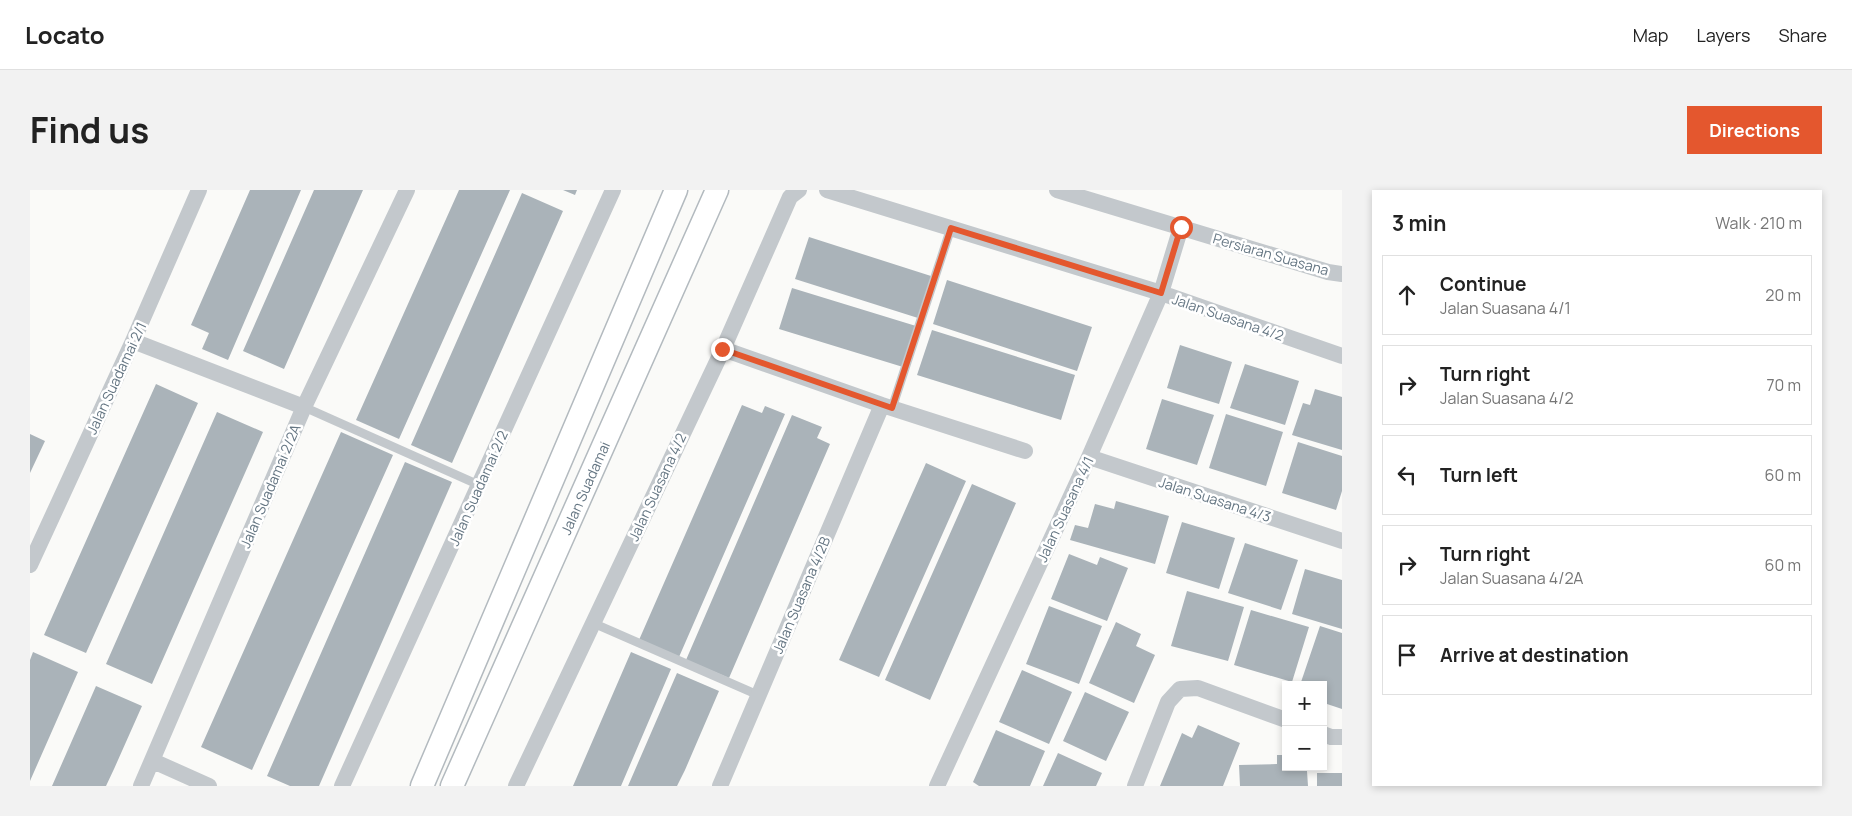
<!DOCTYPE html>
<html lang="en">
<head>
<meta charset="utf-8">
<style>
  :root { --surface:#fff; --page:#f2f2f2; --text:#222; --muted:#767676; --line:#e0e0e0; --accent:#e4572e }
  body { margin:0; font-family:Manrope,sans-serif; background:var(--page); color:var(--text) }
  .controls { position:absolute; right:15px; bottom:15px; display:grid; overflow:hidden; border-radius:0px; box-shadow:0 2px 8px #0003 }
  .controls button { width:45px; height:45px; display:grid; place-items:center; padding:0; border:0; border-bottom:1px solid var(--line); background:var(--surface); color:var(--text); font:25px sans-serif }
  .stop { position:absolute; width:15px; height:15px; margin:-11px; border:4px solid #e4572e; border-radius:50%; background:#fff }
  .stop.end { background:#e4572e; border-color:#fff; box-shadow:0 1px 5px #0008 }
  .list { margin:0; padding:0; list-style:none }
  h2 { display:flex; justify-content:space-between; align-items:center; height:65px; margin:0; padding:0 20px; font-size:21px }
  h2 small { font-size:16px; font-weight:400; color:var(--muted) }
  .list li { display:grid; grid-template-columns:32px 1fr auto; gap:15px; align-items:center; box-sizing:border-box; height:80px; margin:0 10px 10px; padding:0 10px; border:1px solid var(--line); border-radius:0px }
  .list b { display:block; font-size:19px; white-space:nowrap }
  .list p { margin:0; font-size:16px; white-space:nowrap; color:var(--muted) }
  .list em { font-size:16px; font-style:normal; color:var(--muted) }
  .icon { flex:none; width:28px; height:28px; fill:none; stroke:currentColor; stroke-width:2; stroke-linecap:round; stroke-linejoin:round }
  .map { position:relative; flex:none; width:1312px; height:596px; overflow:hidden; border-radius:0px }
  header { display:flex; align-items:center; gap:30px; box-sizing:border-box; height:70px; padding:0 25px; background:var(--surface); border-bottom:1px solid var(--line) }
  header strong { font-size:24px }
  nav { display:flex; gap:28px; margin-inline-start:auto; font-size:18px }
  .intro { display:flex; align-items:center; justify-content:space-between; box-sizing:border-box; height:120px; padding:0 30px }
  h1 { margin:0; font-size:35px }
  .button { padding:12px 22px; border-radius:0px; background:var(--accent); color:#fff; font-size:18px; font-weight:700 }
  main { display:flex; gap:30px; padding:0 30px }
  aside { flex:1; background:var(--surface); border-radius:0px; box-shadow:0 2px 8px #0003 }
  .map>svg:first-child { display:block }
</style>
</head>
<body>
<header>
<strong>Locato</strong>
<nav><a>Map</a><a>Layers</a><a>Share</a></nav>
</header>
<div class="intro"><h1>Find us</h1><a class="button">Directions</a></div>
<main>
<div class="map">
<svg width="1312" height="596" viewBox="0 0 1312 596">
  <rect width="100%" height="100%" fill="#fafaf8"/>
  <path fill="#aab3b9" d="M220 0H271L198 170 172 159 179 143 161 135Z
    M284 0H333L254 179 213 161Z
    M429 0H480L369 249 326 230Z
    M533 0H547L545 5Z
    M492 3 533 21 422 273 381 255Z
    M779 47 901 86 888 128 765 89Z
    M917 90 1062 137 1047 181 903 134Z
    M762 98 886 136 873 177 749 139Z
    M902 140 1045 185 1031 230 887 185Z
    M1150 155 1202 172 1189 214 1137 198Z
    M1215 174 1269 191 1255 235 1200 218Z
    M126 194 168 213 56 463 14 445Z
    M1285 199 1312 207V260L1262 245 1273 213 1280 215Z
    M1132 209 1184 225 1167 275 1116 259Z
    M712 215 732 223 735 216 755 224 649 467 609 450Z
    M187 222 233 242 122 494 76 474Z
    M1196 224 1253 242 1236 296 1179 278Z
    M762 225 792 237 787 248 800 254 699 488 656 470Z
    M311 242 363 265 222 580 171 557Z
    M0 244 15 251 0 283Z
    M1268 252 1312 266V301L1306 320 1252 303Z
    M375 272 422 292 289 596H260L237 586Z
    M896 273 936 291 849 487 809 470Z
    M942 294 986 313 900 510 855 490Z
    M1086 311 1139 326 1125 374 1040 350 1045 335 1058 338 1065 314 1084 319Z
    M1152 332 1205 348 1189 399 1136 383Z
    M1215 353 1268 370 1251 420 1198 403Z
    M1039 364 1067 375 1070 367 1098 378 1077 431 1021 409Z
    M1275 379 1312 390V439L1262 424Z
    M1157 401 1214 417 1198 471 1141 456Z
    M1019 416 1072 436 1049 494 996 474Z
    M1221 420 1279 437 1262 492 1204 475Z
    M1086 432 1111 444 1106 456 1125 465 1104 513 1059 493Z
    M1290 436 1312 443V519L1294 513 1297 505 1293 503V495H1270Z
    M3 462 48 482 0 591V470Z
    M601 462 641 479 591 596H543Z
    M992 480 1042 502 1019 554 969 532Z
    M647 483 689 501 655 580 647 596H598Z
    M66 496 112 516 84 579 76 596H22Z
    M1055 502 1099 522 1076 571 1033 551Z
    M1168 535 1210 553 1193 596H1130L1152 543 1162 548Z
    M966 540 1015 561 1000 596H949L943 592Z
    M1028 563 1072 583 1066 596H1013Z
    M1247 565H1256V577H1268V581H1277L1278 596H1210L1209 575 1247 574Z
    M1287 583H1312V596H1287Z"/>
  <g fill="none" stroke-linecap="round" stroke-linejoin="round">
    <defs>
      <path id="secondary" d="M392 596 646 0
        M422 596 687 0"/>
    </defs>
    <use href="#secondary" stroke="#b3babf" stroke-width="25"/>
    <path stroke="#c3c8cc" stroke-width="9" d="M274 217 449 295
      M862 218 921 38
      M563 433 728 505"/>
    <path stroke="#c3c8cc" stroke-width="16" d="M797 0 1131 103 1312 166
      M1027 0 1298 82 1312 84
      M103 151 274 217
      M693 159 852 215 995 261
      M1059 267 1312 351
      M0 375 103 151 169 0
      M1293 544 1301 547H1312
      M123 571 179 596
      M111 596 274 217 377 0
      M312 596 583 0
      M486 596 693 159 760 7 769 0
      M690 596 852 215
      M907 596 1059 267 1131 103 1151 37
      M1105 596 1138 512 1150 499 1168 498 1256 530"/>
    <use href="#secondary" stroke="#fff" stroke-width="22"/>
  </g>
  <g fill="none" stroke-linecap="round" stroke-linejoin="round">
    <path stroke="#e4572e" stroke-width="6" d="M692 159 862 218 921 38 1131 103 1151 37"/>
  </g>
  <g text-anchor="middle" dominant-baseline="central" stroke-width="5" stroke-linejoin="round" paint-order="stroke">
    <g font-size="14" fill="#657683" stroke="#fff">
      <text transform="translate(1241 64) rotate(16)">Persiaran Suasana</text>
      <text transform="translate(1198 127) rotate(19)">Jalan Suasana 4/2</text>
      <text transform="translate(86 188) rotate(-65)">Jalan Suadamai 2/1</text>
      <text transform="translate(240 296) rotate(-67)">Jalan Suadamai 2/2A</text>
      <text transform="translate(627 297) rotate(-65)">Jalan Suasana 4/2</text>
      <text transform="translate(448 298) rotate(-66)">Jalan Suadamai 2/2</text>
      <text transform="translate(555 298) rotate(-66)">Jalan Suadamai</text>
      <text transform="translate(1185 309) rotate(18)">Jalan Suasana 4/3</text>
      <text transform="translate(1035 319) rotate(-65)">Jalan Suasana 4/1</text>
      <text transform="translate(771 405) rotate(-67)">Jalan Suasana 4/2B</text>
    </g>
  </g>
</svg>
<div class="controls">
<button>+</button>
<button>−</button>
</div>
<div class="stop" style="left:1151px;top:37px"></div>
<div class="stop end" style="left:692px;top:159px"></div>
</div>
<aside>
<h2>3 min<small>Walk · 210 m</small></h2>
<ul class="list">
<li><svg class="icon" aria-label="ahead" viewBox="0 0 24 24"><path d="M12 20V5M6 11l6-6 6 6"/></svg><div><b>Continue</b><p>Jalan Suasana 4/1</p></div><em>20 m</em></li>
<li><svg class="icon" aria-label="right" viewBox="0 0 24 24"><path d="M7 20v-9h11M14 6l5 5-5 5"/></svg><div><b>Turn right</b><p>Jalan Suasana 4/2</p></div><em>70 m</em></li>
<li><svg class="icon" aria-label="left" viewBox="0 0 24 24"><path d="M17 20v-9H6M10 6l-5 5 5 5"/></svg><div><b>Turn left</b></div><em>60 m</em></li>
<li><svg class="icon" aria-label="right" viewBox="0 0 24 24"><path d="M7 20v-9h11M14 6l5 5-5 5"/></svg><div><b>Turn right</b><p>Jalan Suasana 4/2A</p></div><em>60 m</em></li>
<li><svg class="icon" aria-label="arrive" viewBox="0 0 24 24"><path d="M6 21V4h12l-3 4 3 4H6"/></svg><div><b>Arrive at destination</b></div></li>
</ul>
</aside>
</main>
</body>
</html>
